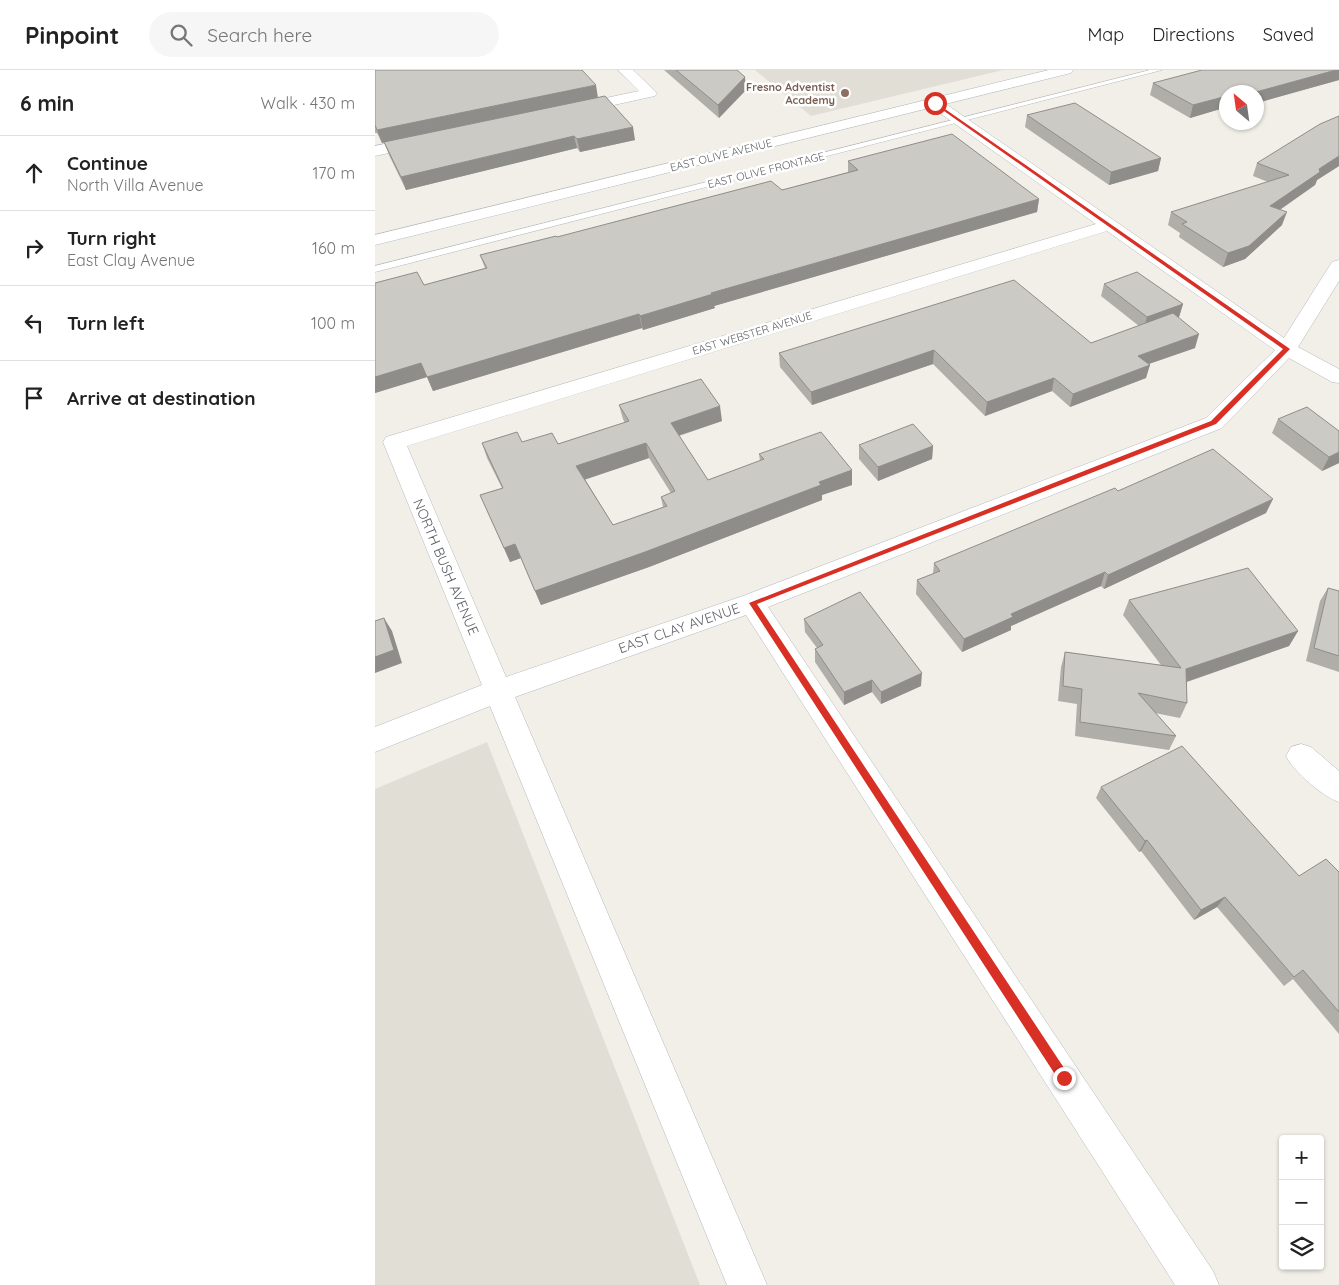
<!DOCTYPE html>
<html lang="en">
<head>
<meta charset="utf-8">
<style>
  :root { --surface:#fff; --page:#f6f6f6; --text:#222; --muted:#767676; --line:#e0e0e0 }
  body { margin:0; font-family:Quicksand,sans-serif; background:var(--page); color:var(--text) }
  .controls { position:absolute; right:15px; bottom:15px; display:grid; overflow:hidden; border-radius:5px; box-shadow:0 1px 4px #0004 }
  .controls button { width:45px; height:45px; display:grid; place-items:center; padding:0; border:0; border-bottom:1px solid var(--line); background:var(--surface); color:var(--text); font:25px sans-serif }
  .compass { position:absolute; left:844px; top:15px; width:45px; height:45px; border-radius:50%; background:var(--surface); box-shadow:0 1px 4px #0004; rotate:331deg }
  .stop { position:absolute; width:15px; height:15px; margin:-11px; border:4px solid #d93025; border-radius:50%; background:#fff }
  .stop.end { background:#d93025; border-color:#fff; box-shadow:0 1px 5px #0008 }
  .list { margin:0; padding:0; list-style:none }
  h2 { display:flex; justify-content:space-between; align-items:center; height:65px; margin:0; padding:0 20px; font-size:21px }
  h2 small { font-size:16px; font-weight:400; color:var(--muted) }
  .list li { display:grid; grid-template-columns:32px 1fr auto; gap:15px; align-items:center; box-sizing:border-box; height:75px; padding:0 20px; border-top:1px solid var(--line) }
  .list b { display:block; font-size:19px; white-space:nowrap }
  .list p { margin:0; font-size:16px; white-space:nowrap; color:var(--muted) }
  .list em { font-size:16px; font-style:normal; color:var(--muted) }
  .icon { flex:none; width:28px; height:28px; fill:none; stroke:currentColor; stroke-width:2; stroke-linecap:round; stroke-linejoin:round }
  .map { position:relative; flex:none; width:964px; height:1215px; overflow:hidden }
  header { display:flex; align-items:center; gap:30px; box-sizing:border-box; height:70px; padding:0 25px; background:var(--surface); border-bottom:1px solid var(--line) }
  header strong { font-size:24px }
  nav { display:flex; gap:28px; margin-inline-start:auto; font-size:18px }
  .search { width:350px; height:45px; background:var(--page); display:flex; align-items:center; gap:12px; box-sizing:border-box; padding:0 18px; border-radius:28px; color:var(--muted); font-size:19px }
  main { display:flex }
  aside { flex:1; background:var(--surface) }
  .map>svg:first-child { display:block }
</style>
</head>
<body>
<header>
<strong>Pinpoint</strong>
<div class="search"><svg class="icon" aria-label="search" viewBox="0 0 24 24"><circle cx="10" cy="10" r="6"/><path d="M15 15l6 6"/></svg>Search here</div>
<nav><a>Map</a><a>Directions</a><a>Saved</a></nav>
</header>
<main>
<aside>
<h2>6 min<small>Walk · 430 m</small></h2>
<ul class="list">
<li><svg class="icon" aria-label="ahead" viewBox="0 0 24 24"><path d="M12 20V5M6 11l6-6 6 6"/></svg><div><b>Continue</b><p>North Villa Avenue</p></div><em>170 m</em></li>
<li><svg class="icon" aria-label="right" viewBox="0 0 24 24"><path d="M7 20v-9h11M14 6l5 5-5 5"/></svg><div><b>Turn right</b><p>East Clay Avenue</p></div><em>160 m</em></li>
<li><svg class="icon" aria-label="left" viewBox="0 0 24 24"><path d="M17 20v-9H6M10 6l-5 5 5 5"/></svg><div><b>Turn left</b></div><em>100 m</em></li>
<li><svg class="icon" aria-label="arrive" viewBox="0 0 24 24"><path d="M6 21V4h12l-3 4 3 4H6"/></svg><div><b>Arrive at destination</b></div></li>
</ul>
</aside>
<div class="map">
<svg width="964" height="1215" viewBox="0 0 964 1215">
  <rect width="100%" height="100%" fill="#f1efe8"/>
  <path fill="#e1ded6" d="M380 0H628L436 46Z
    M112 672 325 1215H0V719Z"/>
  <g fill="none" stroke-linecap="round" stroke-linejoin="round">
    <defs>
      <path id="lane" d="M775 0H787L0 202V196Z"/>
      <path id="street" d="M243 0H258L282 23 280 26 275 27 198 44 193 42 190 39 193 36 264 21Z
        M560 29 565 30 909 268 957 192 964 190V211L923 277 964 299V313L957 312 914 288 847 358 393 537 838 1201 844 1215H800L371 545 140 627 392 1215H352L115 636 0 682V657L107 615 8 372 11 367 721 154 555 36 553 33 555 30ZM732 161 900 280 831 348 368 526 131 607 32 376Z
        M48 66 54 68 56 71 54 74 0 86V76Z
        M926 674 936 677 964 701V732C947 726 919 702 911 686L916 677Z"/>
      <path id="secondary" d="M674 0H698L696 3 0 175V165Z"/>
    </defs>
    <use href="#lane" stroke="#b5b8bc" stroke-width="1"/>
    <use href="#street" stroke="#b5b8bc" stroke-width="1"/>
    <use href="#secondary" stroke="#b6babf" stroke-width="1"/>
    <use href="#lane" fill="#fff" fill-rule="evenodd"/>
    <use href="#street" fill="#fff" fill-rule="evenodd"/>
    <use href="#secondary" fill="#fff" fill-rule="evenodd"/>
  </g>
  <path fill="#afaea9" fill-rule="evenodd" d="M0 0 223 27 260 70 205 82 202 78 31 120 14 85 9 72 7 73 2 63H0Z
    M289 0H362L371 20 344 48Z
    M964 0V10L882 33V22H852V37L815 48 775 25 778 13Z
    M652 45 786 88 783 101 734 115 650 57Z
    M964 46V96L942 110 940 115 905 140 907 155 870 189 848 197 804 167 805 163 793 155 796 142 893 112 878 106 882 93Z
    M473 91 664 129 662 142 339 236 340 238 268 260 267 258 58 321 52 307 0 323V213L49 215 110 198 105 185 182 167 407 120 473 102Z
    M729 214 808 234 804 247H803L820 278 774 294 771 308 695 337 677 321 610 346 558 294 437 335 405 297 404 283 716 273 764 256 726 226Z
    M244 335 347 351 304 366 333 410 385 391 384 384 477 400V415L447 425V430L274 497 166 535 146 488 135 492 105 425 127 418 112 388 107 373 147 372 183 374 250 353 248 349ZM274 388 296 423 286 427 288 437 238 455 210 409Z
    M903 349 964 393 947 401 897 363Z
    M484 375 558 376 557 389 503 411 484 389Z
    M743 421 891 443 729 519 726 516 636 556V560L587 582 541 524 542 510 558 504 559 493Z
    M953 518 964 521V602L931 591 945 531Z
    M754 530 923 561 914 576 812 612V633L805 648 780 643 801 666 794 680 700 666 702 634 683 631 686 597 690 582 786 595 748 545Z
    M429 549 546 616 506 634 497 622 469 635 440 592V579L442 578 430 562Z
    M726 717 924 806 964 802V964L918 909 909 916 842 837 819 850 766 781 764 782 721 728Z"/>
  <path fill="#8f8d8a" d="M961 0H964V10L882 33V22H881Z
    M370 7 371 20 344 48 343 35Z
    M221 15 223 28 7 73 2 60Z
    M875 19 874 22H863Z
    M852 26V37L815 48 818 35Z
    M258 57 260 70 205 82 202 69Z
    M199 66 202 78 31 120 26 107Z
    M964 86V96L942 110 940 115 891 149 895 136 944 99Z
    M786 88 783 101 734 115 736 102Z
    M664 129 662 142 339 236 340 238 268 260 265 246 336 223Z
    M912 142 907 155 870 189 848 197 853 183Z
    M808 234 804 247 769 259 772 247Z
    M264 244 267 258 58 321 52 307Z
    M824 264 820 278 759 299 763 286Z
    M559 280 558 294 437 335 436 322Z
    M46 293 52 307 0 323V307Z
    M775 295 771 308 695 337 698 324Z
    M679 308 677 321 610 346 612 332Z
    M345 336 347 351 299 367 296 353Z
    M271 373 274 388 206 411 201 396Z
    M558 376 557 389 503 411V397Z
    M964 382V393L947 401 954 387Z
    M477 400V415L447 425V430L274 497 166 535 160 521 444 412Z
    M898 429 891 443 729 519 733 505Z
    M140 474 146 488 135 492 129 478Z
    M730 502 726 516 636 556V560L587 582 589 569 636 544Z
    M9 548 17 561 27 593 0 603V587Z
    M923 561 914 576 805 614 811 599Z
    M547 603 546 616 506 634V622Z
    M497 610V622L469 635V622Z
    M772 770 766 781 764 782 770 771Z
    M850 827 842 837 819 850 826 840Z"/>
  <path fill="#cccac5" stroke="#8f8d8a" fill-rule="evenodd" d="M0 0H207L221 15 2 60 0 55Z
    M301 0H362L370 7 343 35Z
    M827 0H961L881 22 875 19 863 22H852V26L818 35 778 13Z
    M230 26 258 57 202 69 199 66 26 107 9 72Z
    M700 33 786 88 736 102 652 45Z
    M964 46V86L944 99 945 102 895 136 912 142 874 176 853 183 807 154 812 152 796 142 914 105 882 93 945 54Z
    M577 64 664 129 336 223 338 224 265 246 264 244 52 307 46 293 0 307V213L42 202 49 215 112 198 105 185 181 166 182 167 396 111 407 120 483 100 473 91Z
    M762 202 808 234 772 247 729 214Z
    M639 210 716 273 798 243 824 264 763 286 775 295 698 324 679 308 612 332 559 280 436 322 404 283Z
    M326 309 345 336 296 353 333 410 389 389 384 384 446 362 477 400 444 412 446 415 270 482 160 521 140 474 129 478 105 425 128 418 107 373 142 362 147 372 177 363 183 374 254 351 244 335ZM271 373 300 421 286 427 292 436 238 455 201 396Z
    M932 337 964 361V382L954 387 903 349Z
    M538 354 558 376 503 397 484 375Z
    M838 379 898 429 733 505 730 502 636 544 638 547 589 569 542 510 565 501 559 493 740 418 743 421Z
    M873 498 923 561 811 599 812 633 763 623 801 666 705 652 707 619 688 616 690 582 806 598 754 530Z
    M953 518 964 521V586L939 578Z
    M485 522 547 603 506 622 497 610 469 622 440 579 448 575 429 549Z
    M9 548 19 580 0 587V551Z
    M807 676 924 806 951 789 964 802V942L928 900 919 907 850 827 826 840 772 770 770 771 726 717Z"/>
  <path fill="#d93025" d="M560 32 915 279 841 354 382 534 693 1004 694 1008 693 1012 689 1013 685 1012 374 533 836 351 908 279 559 34Z"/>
  <circle fill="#8d6e63" stroke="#fff" stroke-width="2" cx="470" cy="23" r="5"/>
  <g text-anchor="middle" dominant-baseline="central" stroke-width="5" stroke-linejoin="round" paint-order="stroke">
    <g font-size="11" font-weight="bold" fill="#785e54" stroke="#fff" text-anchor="end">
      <text x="460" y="17">Fresno Adventist<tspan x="460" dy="13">Academy</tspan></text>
    </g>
    <g font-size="11" fill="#5f6368" stroke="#fff">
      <text transform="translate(346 85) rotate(-14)">EAST OLIVE AVENUE</text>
      <text transform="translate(391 100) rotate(-14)">EAST OLIVE FRONTAGE</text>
      <text transform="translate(377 263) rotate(-17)">EAST WEBSTER AVENUE</text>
    </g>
    <g font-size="14" fill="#5f6368" stroke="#fff">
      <text transform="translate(71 497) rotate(67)">NORTH BUSH AVENUE</text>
      <text transform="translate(304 558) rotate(-19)">EAST CLAY AVENUE</text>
    </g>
  </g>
</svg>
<div class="controls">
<button>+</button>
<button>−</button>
<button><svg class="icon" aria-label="layers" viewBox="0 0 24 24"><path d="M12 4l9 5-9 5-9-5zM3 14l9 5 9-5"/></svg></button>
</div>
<svg class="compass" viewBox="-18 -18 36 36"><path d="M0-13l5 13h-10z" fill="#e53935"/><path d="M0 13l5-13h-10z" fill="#767676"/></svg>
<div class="stop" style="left:560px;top:33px"></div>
<div class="stop end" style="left:689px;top:1008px"></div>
</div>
</main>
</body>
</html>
